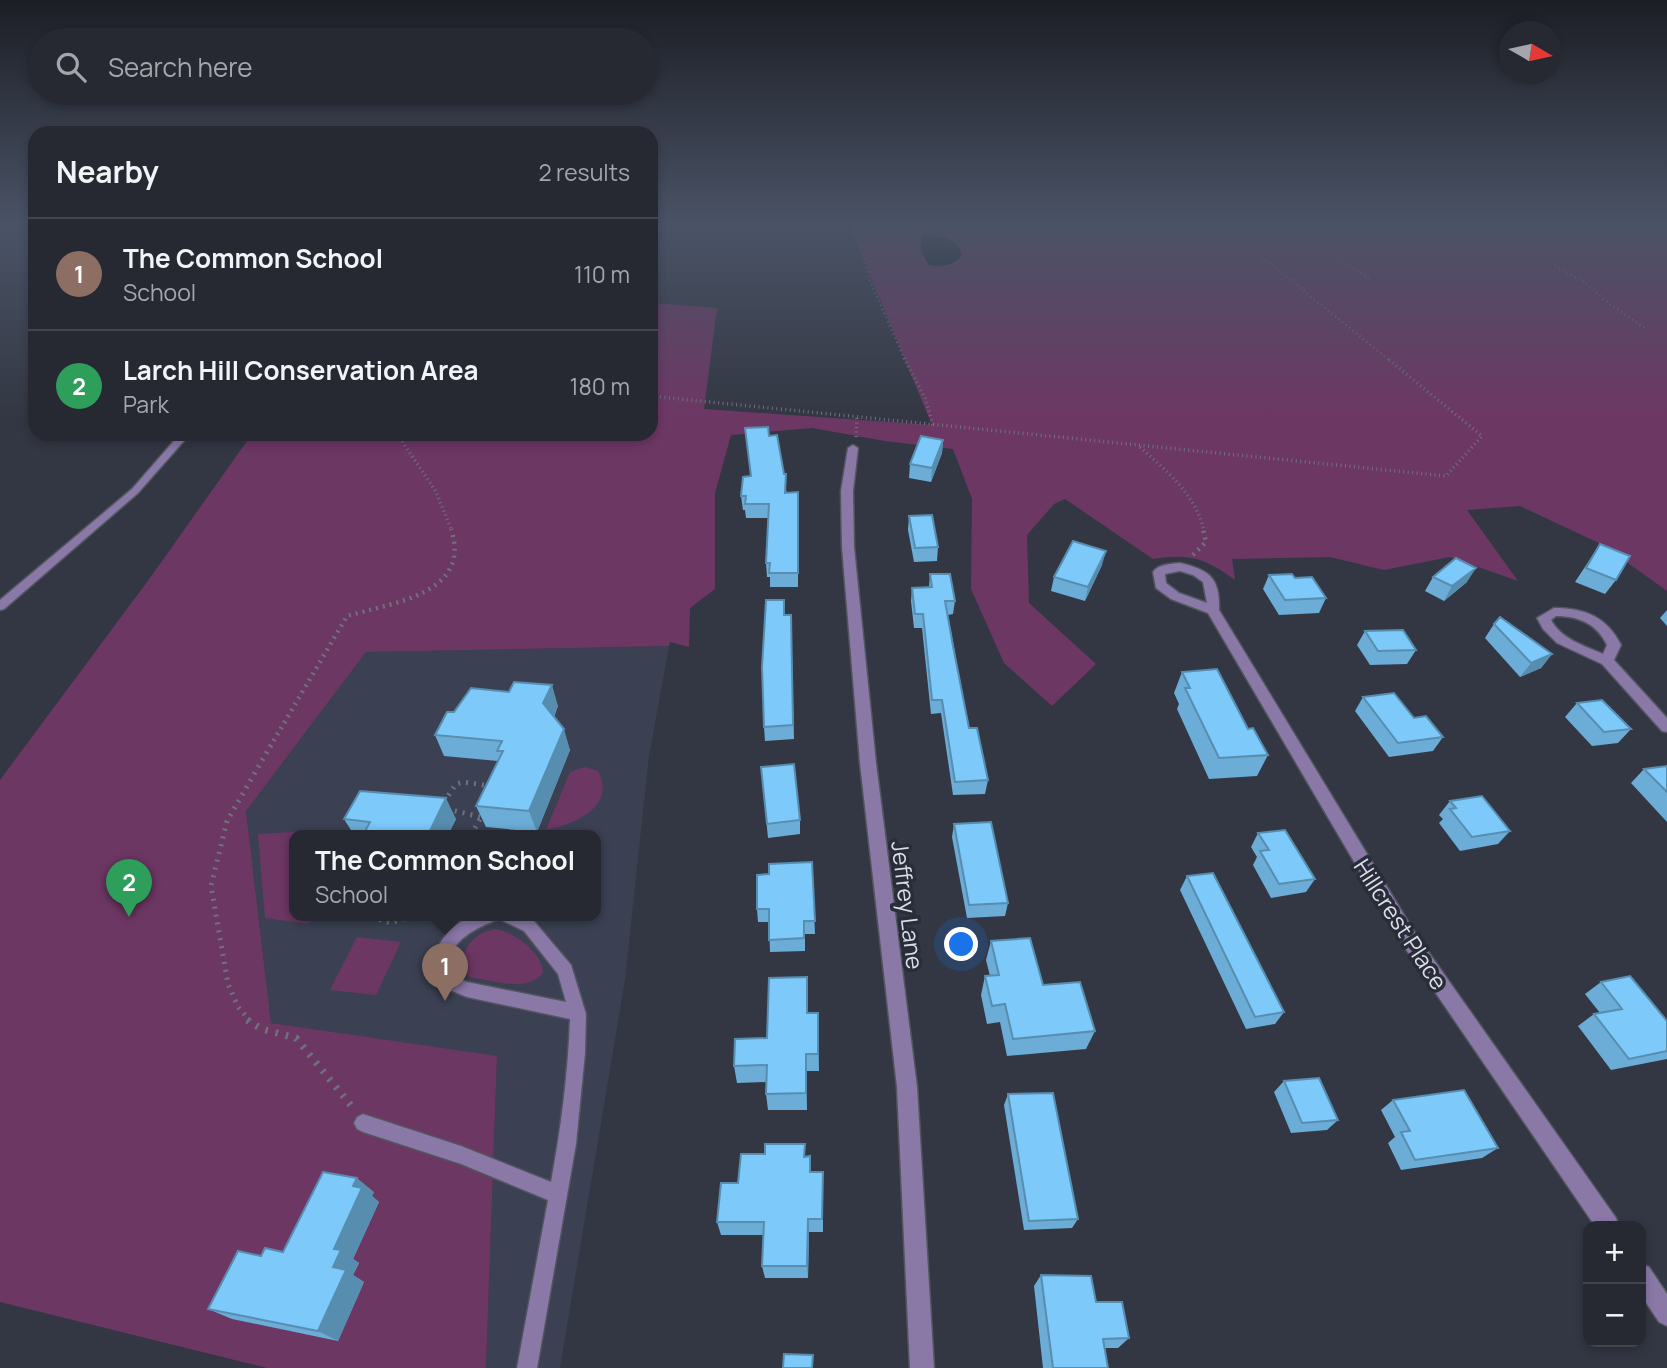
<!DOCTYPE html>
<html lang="en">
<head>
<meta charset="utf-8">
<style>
  :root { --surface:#262932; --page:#32353e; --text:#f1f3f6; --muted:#a4a6ac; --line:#42454d; --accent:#1a73e8 }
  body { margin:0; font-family:Manrope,sans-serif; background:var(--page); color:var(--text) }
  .controls { position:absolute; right:21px; bottom:21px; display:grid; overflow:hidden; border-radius:14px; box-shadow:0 4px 10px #0003 }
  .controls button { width:63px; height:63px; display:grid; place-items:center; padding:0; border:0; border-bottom:2px solid var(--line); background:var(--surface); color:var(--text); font:35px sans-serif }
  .compass { position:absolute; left:1499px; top:21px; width:63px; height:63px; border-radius:50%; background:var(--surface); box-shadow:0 4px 10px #0003; rotate:99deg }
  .you { position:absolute; left:962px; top:945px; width:24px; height:24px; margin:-18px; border:5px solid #fff; border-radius:50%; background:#1a73e8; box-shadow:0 0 0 10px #1a73e833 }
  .badge { display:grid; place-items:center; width:46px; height:46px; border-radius:50%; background:var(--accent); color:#fff; font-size:23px; font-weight:700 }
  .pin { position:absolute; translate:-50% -58px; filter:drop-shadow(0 2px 4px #0008) }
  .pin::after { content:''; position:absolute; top:37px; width:24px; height:21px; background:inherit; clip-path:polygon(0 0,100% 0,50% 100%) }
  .popup { position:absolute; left:289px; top:830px; width:312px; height:91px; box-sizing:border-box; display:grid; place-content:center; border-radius:14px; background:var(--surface); filter:drop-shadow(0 2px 5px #0005); font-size:23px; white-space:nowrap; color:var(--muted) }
  .popup b { font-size:26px; color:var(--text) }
  .popup::after { content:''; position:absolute; left:50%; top:100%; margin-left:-14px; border:14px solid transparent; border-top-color:var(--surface) }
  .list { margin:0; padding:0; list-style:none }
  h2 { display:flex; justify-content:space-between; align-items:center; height:91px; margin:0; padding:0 28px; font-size:30px }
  h2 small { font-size:23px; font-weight:400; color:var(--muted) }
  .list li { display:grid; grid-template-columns:46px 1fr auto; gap:21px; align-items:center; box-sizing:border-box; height:112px; padding:0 28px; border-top:2px solid var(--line) }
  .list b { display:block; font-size:26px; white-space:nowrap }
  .list p { margin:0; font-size:23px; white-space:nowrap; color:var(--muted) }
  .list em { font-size:23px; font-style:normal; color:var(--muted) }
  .icon { flex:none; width:38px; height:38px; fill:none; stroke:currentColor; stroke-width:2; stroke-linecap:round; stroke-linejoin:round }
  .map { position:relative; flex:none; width:1667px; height:1368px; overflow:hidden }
  .search { position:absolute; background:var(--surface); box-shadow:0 4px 10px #0003; left:28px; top:28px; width:630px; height:77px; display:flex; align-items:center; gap:18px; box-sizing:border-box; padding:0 24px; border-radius:38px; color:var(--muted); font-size:26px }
  .panel { position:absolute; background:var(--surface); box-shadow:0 4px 10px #0003; left:28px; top:126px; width:630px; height:315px; border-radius:21px }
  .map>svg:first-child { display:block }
</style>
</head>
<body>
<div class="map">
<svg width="1667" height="1368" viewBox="0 0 1667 1368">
  <rect width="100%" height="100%" fill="#333743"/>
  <path fill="#3b4153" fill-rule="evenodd" d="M669 646 649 756 625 979 560 1368H486L497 1057 271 1023 246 811 366 652ZM294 835H596V915H294Z"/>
  <path fill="#6d3764" d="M849 224H1667V591L1603 545 1520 506 1467 510 1518 581 1450 557 1384 570 1330 557 1232 559 1235 580C1206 558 1188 553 1153 559L1065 499 1054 504 1027 535 1029 603 1096 664 1052 706 1004 663 971 589 972 499 953 449 885 441 812 428 731 435 715 493V589L690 608 689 647 670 642 669 646 366 652 246 811 271 1023 497 1056 486 1368H267L0 1302V780L150 578 252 434H651V303L717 308 704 409 932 425Z
    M585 767 598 771C617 807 574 824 546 830L570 772Z
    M331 830 332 835H294V915H312L308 924 265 918 258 834Z
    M495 929C514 932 542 952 543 973 528 993 491 980 470 977L462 966C464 945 475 933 495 929Z
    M357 937 401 942 376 995 330 990Z"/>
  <path fill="#0e1d1f" d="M923 235C940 235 957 238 962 255 954 266 941 267 929 265L921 251V236Z"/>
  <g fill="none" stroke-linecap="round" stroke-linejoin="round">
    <defs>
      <path id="service" d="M180 434H190L138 493 4 609 0 610V600L132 489Z
        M472 915H522L534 921 571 965 586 1014 585 1053 576 1144 537 1368H517L548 1200 461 1164 363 1132 357 1129 354 1123 357 1117 363 1114 461 1146 551 1182C561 1128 568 1074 570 1019L467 997 440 986C423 957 445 928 472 915ZM499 916 501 920 524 931 558 974 566 1002 467 982 452 976C440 945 475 928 497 920Z"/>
      <path id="minor" d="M853 445 858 448 853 491 854 547 876 763 917 1087 934 1368H910L897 1087 860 763 842 547 841 491 848 448Z
        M1180 563C1210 570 1220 578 1219 610L1415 933 1616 1218 1619 1226H1595L1403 945 1208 613 1171 599 1156 588 1153 572C1159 564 1170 564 1180 563ZM1180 571 1193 575 1203 582 1207 603 1179 593 1166 583 1165 574Z
        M1554 608C1585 608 1607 617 1621 645L1614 660 1667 718V732L1662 731 1602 664 1557 643 1543 629 1537 618ZM1556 616C1579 616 1597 624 1607 645L1603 654C1585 646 1561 639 1551 620Z
        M1641 1264 1649 1267 1667 1294V1326L1659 1322 1641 1295Z"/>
    </defs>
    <use href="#service" stroke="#515560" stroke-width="3"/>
    <use href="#minor" stroke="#515560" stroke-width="3"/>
    <path stroke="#6e727d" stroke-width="2.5" stroke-dasharray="1 3.5" stroke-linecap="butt" d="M853 224 870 281 905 360
      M1184 224 1245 243 1389 360
      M1607 224 1663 256
      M1341 262 1371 279
      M1551 264 1588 284 1604 300 1646 329"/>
    <path stroke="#6e727d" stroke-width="3.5" stroke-dasharray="1 3.5" stroke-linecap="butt" d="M904 358 925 398 933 425
      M651 396 1446 476 1482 436 1387 358
      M397 434 435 490 452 531
      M856 437 857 417
      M1140 447C1166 471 1196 494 1204 531"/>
    <path stroke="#6e727d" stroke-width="4.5" stroke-dasharray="2 5" stroke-linecap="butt" d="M1193 555 1206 542 1203 529
      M270 747 347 616C390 603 473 595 451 529"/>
    <path stroke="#6e727d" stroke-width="5" stroke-dasharray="2 6" stroke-linecap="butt" d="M444 802 456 784 463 782 491 786
      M447 809 481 817
      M471 835 481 817
      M364 915 390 923 417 915
      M250 1021 238 1007 228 984 211 886 227 821 271 745"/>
    <path stroke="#6e727d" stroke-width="7" stroke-dasharray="2.5 8" stroke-linecap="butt" d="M247 1020 262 1029 296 1038 353 1108"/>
    <use href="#service" fill="#8a78a7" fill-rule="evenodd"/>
    <use href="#minor" fill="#8a78a7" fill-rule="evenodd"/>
  </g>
  <path fill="#6badd7" d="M745 428 769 436 787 493 798 492V587H770V577H767L766 563 768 518H746L745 510H743L741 496 751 476Z
    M943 440 942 453 931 482 909 478 910 464Z
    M909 516 938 547 937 561 914 562 908 530Z
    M1600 544 1616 580 1605 594 1575 582Z
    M1102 565 1085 601 1051 591 1054 577Z
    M930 574 955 601 953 614 948 615 969 728 988 780 985 794 953 795 941 713 931 714 922 628H914L911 601 912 588 929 587Z
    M1269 575 1295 578 1326 598 1319 613 1279 615 1263 589Z
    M1433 577 1467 582 1444 601 1425 591Z
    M1667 610V626L1660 618Z
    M785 615H791L794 739 765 741 764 727Z
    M1494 624 1552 654 1541 668 1520 677 1485 638Z
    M1365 631 1416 650 1407 664 1370 665 1357 645Z
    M1182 672 1248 729 1268 755 1257 776 1209 779 1177 709 1179 704 1174 693Z
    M1363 697 1443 737 1433 751 1389 757 1355 711Z
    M1577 703 1631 729 1618 743 1592 746 1565 717Z
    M558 706 554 717 570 750 537 832 486 827 476 806 498 761 444 756 435 735Z
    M1667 766V822L1631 783 1644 769Z
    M761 767 800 820V834L768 838Z
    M1450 801 1510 831 1498 844 1460 851 1439 823 1443 819 1439 815Z
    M344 819H456L448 835H354Z
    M954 824 1008 903 1005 916 967 918 952 837Z
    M1258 833 1315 879 1306 892 1271 898 1253 865 1257 857 1251 847Z
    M812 862 815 934H805V951L770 952 769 922H758L757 909 769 874Z
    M1187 876 1284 1012 1275 1024 1246 1029 1180 890Z
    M991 941 1043 985 1095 1031 1086 1049 1007 1056 1000 1022 987 1024 981 995 985 976H990L986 960Z
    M1601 982 1667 1021V1059L1611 1070 1578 1026 1594 1014 1600 1013 1585 994Z
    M808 996V1013H818L819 1071H807V1110H768L766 1094 767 1082 737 1083 734 1066 767 1038Z
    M1284 1081 1338 1120 1327 1130 1291 1133 1274 1092Z
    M1008 1094 1078 1219 1072 1228 1024 1230 1004 1105Z
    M1393 1100 1498 1148 1482 1158 1401 1170 1388 1143 1395 1137 1381 1110Z
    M805 1157 810 1172H823V1232H809L808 1278H765L762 1266 763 1235H721L717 1222 738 1183Z
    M374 1192 372 1196 379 1202 353 1259 359 1263 353 1275 364 1282 338 1341 232 1319 208 1309 283 1252Z
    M1041 1275 1096 1302 1129 1338 1118 1348H1105L1108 1368H1043L1034 1286Z"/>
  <path fill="#578daf" d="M943 440 942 453 931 482 932 468Z
    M1106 551 1102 565 1085 601 1088 587Z
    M1476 568 1467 582 1444 601 1452 586Z
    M1552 654 1541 668 1520 677 1531 663Z
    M552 685 558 706 550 724 543 703Z
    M564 729 570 750 537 832 529 811Z
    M446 798 456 819 448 835H428Z
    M806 1054 807 1071V1110L806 1093Z
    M357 1178 374 1192 372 1196 379 1202 353 1259 359 1263 353 1275 364 1282 338 1341 318 1331 333 1267 334 1249 353 1186Z
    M808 1219 809 1232 808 1278 807 1266Z"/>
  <path fill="#7cc9fa" stroke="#578daf" stroke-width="2" d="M768 427 769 436 777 435 784 474H786L785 493 798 492V573H769L770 563H766L769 504H745L746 496H741L743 477 751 476 745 428Z
    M921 436 943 440 932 468 910 464Z
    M932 515 938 547 915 548 909 516Z
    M1073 541 1106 551 1088 587 1054 577Z
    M1600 544 1630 556 1616 580 1586 568Z
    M1456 558 1476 568 1452 586 1433 577Z
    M930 574H950L955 601H945L953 646 969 728H977L988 780 955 782 942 700H932L923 614H915L912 588 932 587Z
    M1292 574 1295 578 1312 577 1326 598 1285 600 1269 575Z
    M766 600H784V615H791L793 725 764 727 762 667Z
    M1500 617 1552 654 1531 663 1494 624Z
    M1403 630 1416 650 1378 651 1365 631Z
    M1217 669 1248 729 1253 728 1268 755 1219 758 1185 688H1190L1182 672Z
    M514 682 552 685 543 703 564 729 529 811 476 806 503 751H497L502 741 435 735 447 712H454L471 688 509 692Z
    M1394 693 1414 718 1426 716 1443 737 1398 743 1363 697Z
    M1602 700 1631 729 1604 732 1577 703Z
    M794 764 800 820 767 824 761 767Z
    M1667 766V792L1644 769Z
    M360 791 446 798 428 835H363L370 822 344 819Z
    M1482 796 1510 831 1472 837 1450 809 1456 808 1450 801Z
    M991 822 1008 903 969 905 954 824Z
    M1285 830 1315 879 1279 884 1260 851 1269 850 1258 833Z
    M812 862 815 921H804V938L769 940V909H757V875L769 874V864Z
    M1213 873 1284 1012 1255 1017 1187 876Z
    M1030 938 1043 985 1080 982 1095 1031 1013 1039 1005 1004 992 1006 985 976 999 975 991 941Z
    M1630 976 1667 1021V1051L1629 1059 1594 1014 1622 1009 1601 982Z
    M807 977V1013H818V1054H806V1093L766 1094 767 1065 734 1066 735 1039 767 1038 769 978Z
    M1319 1078 1338 1120 1302 1123 1284 1081Z
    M1464 1090 1498 1148 1415 1160 1401 1132 1410 1131 1393 1100Z
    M1053 1093 1078 1219 1029 1221 1008 1094Z
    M765 1144H805L804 1157 810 1156V1172H823L822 1219H808L807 1266H762L764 1222H717L721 1183H738L741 1154H765Z
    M323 1172 357 1178 353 1186 362 1188 334 1249 341 1250 333 1267 346 1270 318 1331 208 1309 238 1251 261 1256 265 1248 283 1252Z
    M1041 1275 1091 1276 1096 1302H1122L1129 1338 1103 1339 1108 1368H1053Z
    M784 1354 813 1355 812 1368H783Z"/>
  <linearGradient id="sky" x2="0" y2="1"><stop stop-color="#1c1e25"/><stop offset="0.54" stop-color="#4a5366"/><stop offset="1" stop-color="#4a5366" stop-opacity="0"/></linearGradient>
  <rect width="1667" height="416" fill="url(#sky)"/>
  <g text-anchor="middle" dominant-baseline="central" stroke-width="7" stroke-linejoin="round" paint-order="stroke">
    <g font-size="23" fill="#dbdee6" stroke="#292d39">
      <text transform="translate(908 905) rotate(83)">Jeffrey Lane</text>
      <text transform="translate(1401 924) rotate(57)">Hillcrest Place</text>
    </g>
  </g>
</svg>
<div class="controls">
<button>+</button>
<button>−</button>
</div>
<svg class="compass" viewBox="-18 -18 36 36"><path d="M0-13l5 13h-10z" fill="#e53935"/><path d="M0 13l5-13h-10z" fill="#a4a6ac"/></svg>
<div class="you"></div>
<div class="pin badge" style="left:445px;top:1001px;background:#8d6e63">1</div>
<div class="popup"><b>The Common School</b>School</div>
<div class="pin badge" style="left:129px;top:917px;background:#2e9e5b">2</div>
<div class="search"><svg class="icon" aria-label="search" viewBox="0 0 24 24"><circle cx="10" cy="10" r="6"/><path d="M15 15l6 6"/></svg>Search here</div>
<section class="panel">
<h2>Nearby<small>2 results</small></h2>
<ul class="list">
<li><span class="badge" style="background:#8d6e63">1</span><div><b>The Common School</b><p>School</p></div><em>110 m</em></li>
<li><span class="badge" style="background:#2e9e5b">2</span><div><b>Larch Hill Conservation Area</b><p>Park</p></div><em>180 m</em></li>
</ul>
</section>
</div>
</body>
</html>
